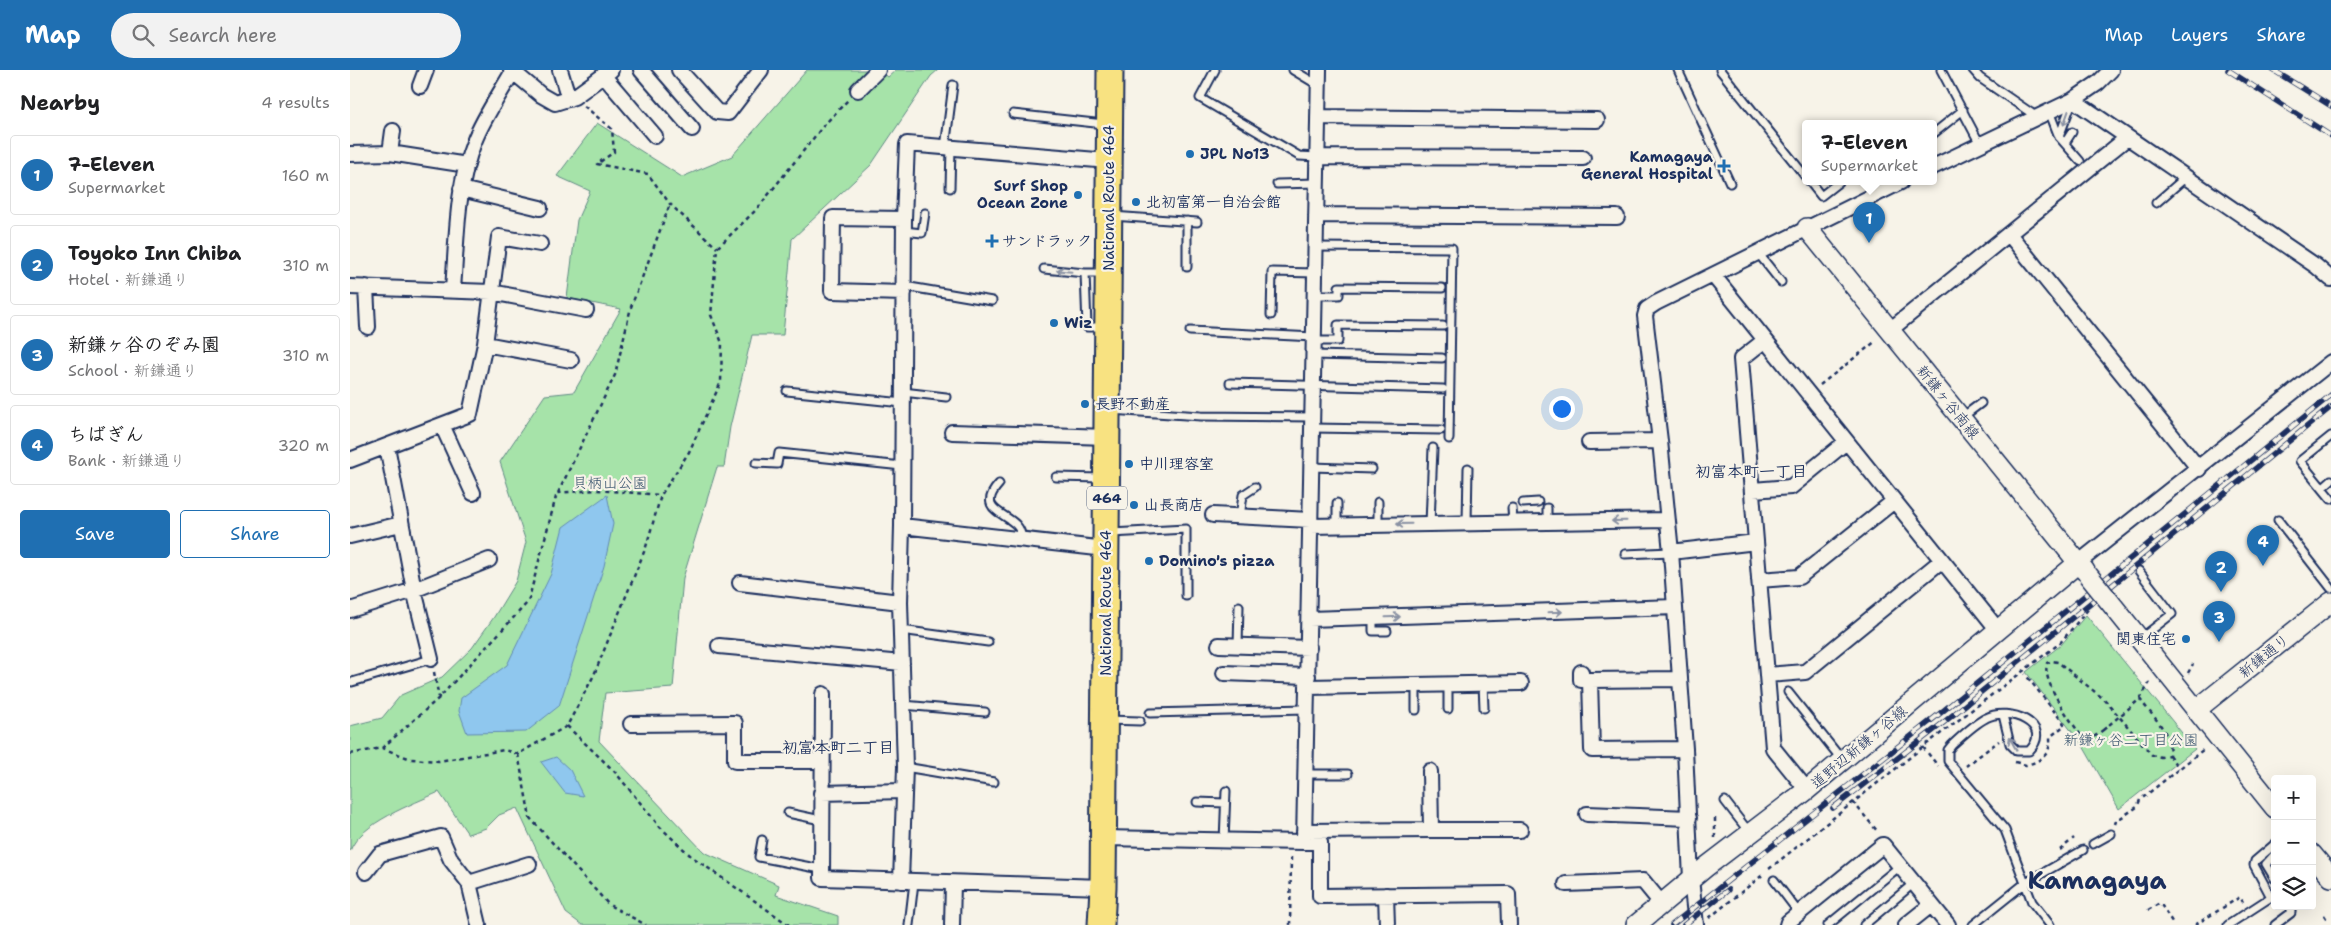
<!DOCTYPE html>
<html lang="en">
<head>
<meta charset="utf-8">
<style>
  :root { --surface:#fff; --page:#f2f2f2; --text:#202124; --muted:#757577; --line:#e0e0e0; --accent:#1f6fb2 }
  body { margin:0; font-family:"Shantell Sans","Klee One",sans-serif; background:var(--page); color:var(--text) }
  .controls { position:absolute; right:15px; bottom:15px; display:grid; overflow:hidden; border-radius:5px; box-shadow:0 5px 20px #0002 }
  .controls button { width:45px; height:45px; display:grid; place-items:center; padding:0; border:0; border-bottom:1px solid var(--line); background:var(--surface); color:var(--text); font:25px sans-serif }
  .you { position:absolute; left:1211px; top:338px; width:18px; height:18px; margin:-12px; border:4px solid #fff; border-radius:50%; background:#1a73e8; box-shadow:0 0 0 8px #1a73e833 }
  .badge { display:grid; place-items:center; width:32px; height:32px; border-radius:50%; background:var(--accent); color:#fff; font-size:16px; font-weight:700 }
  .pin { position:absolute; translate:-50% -41px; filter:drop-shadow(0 1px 2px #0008) }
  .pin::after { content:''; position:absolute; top:26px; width:18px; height:15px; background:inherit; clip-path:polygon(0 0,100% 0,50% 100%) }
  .popup { position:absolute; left:1452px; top:50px; width:135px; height:65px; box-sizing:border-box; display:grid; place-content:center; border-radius:5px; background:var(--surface); filter:drop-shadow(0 1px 4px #0005); font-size:16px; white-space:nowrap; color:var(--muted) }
  .popup b { font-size:19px; color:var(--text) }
  .popup::after { content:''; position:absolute; left:50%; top:100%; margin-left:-10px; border:10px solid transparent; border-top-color:var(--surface) }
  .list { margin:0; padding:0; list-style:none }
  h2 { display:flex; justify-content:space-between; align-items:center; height:65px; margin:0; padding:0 20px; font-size:21px }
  h2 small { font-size:16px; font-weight:400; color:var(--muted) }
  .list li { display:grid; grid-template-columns:32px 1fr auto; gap:15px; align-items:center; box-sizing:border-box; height:80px; margin:0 10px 10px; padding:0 10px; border:1px solid var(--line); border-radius:5px }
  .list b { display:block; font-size:19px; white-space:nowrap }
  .list p { margin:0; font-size:16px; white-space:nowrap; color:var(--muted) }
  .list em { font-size:16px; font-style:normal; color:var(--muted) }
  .actions { display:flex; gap:10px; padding:15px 20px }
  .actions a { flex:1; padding:11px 0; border:1px solid var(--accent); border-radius:5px; text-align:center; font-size:18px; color:var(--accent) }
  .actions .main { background:var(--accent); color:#fff }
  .icon { flex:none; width:28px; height:28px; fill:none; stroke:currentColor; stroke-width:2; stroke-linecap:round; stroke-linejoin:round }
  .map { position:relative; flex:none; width:1981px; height:855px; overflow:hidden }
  header { display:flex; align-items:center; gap:30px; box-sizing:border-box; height:70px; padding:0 25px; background:var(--accent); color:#fff }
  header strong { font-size:24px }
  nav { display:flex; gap:28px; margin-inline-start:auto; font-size:18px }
  .search { width:350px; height:45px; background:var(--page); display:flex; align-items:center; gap:12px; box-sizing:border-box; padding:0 18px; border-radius:28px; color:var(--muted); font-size:19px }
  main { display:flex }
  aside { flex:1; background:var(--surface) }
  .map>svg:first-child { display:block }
</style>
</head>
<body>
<header>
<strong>Map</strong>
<div class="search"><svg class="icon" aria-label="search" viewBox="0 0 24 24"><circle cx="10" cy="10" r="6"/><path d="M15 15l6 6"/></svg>Search here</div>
<nav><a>Map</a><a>Layers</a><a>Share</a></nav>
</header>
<main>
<aside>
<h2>Nearby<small>4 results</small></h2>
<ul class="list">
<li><span class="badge">1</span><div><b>7-Eleven</b><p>Supermarket</p></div><em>160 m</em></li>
<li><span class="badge">2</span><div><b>Toyoko Inn Chiba</b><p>Hotel · 新鎌通り</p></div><em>310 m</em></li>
<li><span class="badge">3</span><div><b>新鎌ヶ谷のぞみ園</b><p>School · 新鎌通り</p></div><em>310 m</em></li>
<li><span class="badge">4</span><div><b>ちばぎん</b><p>Bank · 新鎌通り</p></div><em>320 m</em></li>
</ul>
<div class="actions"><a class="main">Save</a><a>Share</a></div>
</aside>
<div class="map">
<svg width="1981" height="855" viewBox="0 0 1981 855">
  <rect width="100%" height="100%" fill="#f7f3e8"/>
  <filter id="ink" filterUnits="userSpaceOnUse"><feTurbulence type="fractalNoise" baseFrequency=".02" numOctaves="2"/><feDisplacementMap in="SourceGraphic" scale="10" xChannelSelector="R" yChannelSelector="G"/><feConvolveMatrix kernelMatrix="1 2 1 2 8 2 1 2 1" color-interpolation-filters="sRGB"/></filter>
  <g filter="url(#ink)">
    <path fill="#a6e3a9" stroke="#608984" d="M457 0H530L538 7 546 0H588L581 6 521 95 442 169 433 265H402L380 357 374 397H367L333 508 323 618 255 623 249 671 354 782 429 815 426 825 488 846V855H232L216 843 167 738 149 745 136 758 118 764 89 722C63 734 10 753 0 781V656L32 648 51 625 92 607 122 578 144 547 166 511 176 472 150 392 195 325 224 322 271 239 217 228 227 150 240 121 207 106 247 53 332 107 382 86Z
      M1736 545 1845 679 1769 739 1733 676 1676 602 1711 575Z"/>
    <path fill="#8fc7ee" stroke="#618ab4" d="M257 425 263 454 254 496 209 636 176 662 117 663 109 641 111 628 157 595 201 504 213 457Z
      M206 687 220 700 233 726 215 723 191 692Z"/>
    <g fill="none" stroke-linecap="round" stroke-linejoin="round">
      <defs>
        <path id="lane" d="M865 0 850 28 949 86 967 87
          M943 0 968 15
          M1328 0 1380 113
          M1370 0 1455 106
          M1591 0 1630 74
          M1623 0 1630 8 1687 47
          M1699 41 1709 67 1730 91
          M663 44 754 54
          M1583 64 1613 40
          M1709 67 1722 32
          M1715 73 1722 62
          M595 78 603 15
          M1460 112 1471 126 1489 112
          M1525 112 1532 121
          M927 114 967 113
          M600 118 601 78
          M1806 133 1836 107
          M762 146 847 152
          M554 161 572 163 575 143
          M965 177 1102 178 1099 369
          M1408 183 1431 212
          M837 197V151
          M694 199 735 203
          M554 216 642 231
          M965 225H989V217L1092 218
          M921 245 922 202 965 203
          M753 257H737L735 203H754
          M840 261 964 267
          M964 271H988V255L1093 256
          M963 285 1092 288
          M880 313 1093 319
          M437 321 553 333
          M553 322 596 327
          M760 340 851 346 963 347
          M1611 348 1631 333
          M962 358 1091 360
          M1981 366 1950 391 1981 429
          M406 393 427 394 429 383 552 396
          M962 397 1022 399
          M706 407 752 408
          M649 414C620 446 674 442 671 469
          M1972 418 1981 410
          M1028 432V455
          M987 433V456
          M1173 433 1188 432
          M1162 438 1163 452
          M1197 438V452
          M890 447 893 425 905 417
          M1928 450 1981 518
          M1117 453 1118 398
          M1080 454 1083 378
          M761 463 836 459V526
          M1275 484 1321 482
          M1789 501 1822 544 1790 569
          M1023 547V561H1037
          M551 560 638 572
          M888 575 889 536
          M2 612 81 589
          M1098 614V639
          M1133 614 1134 638
          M1066 615V640
          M1438 622 1492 690
          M553 635 635 642
          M800 643 957 639
          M1653 645 1660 674 1667 681H1679C1705 654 1658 636 1636 648 1624 654 1612 666 1602 675L1598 680V691L1655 760 1682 832 1700 855
          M757 650 790 651
          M555 697 644 712
          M956 704H998
          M1375 731 1399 762
          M847 732 875 733
          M438 743 471 750
          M412 770 409 787 471 799
          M874 771 876 721
          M1743 774 1761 764
          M1925 784 1916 794 1925 809
          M1424 810 1449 843
          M559 855 564 812
          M1478 855 1550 796
          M1514 855 1564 813
          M1623 855 1674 814 1733 780
          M1878 855 1921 827 1904 795 1905 791 1925 774
          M1925 855 1941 843V836"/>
        <path id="street" d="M161 0 191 25 205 33 224 27 261 0
          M210 0 219 29
          M291 0 342 59
          M329 0 367 42 378 43 411 0
          M253 5 305 66
          M70 16 76 0
          M508 20 528 0
          M1723 30 1966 196 1981 209
          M968 47 1247 50
          M40 83 43 61
          M0 84 40 83 117 95
          M967 87 1233 88
          M1583 97 1723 30 1748 13 1761 0
          M111 119 190 138
          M966 145 1267 147
          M554 149 483 148 482 221 554 223
          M1659 164 1849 399
          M1363 205 1648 560
          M0 217 141 222 236 240
          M16 217 18 257
          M103 219C107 170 106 118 124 72 133 48 150 24 163 1
          M1540 260 1777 68
          M1415 270 1391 289 1423 678 1457 720
          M135 274 221 290
          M92 355 123 423
          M602 362 757 367
          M1239 372 1310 371
          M37 376 64 520 81 589
          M0 390 120 344 135 274 149 167 190 174
          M1403 420 1441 417 1496 372
          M863 445 960 450
          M552 456 756 479
          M960 456 1318 450
          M0 466 51 454
          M1321 482 1406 472
          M1728 493 1981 292
          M1409 510 1449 507 1544 431
          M390 513 550 532
          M0 540 64 520 139 490
          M959 549 1325 537
          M869 575 959 578
          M369 576 552 593
          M1231 602V610H1240
          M874 603 958 606
          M1417 605 1455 602 1591 491
          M1330 609 1240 610 1242 680 1335 679
          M958 617 1171 613
          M473 624 472 808 753 817
          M281 654 385 653V691H471
          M471 723 554 721
          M1237 744 1339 748
          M1081 760H1170
          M954 761 1081 760 1080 701
          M754 768 954 772 969 0
          M954 772H970V826L1158 824 1159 855
          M16 802 30 784 91 767 101 790 119 813 129 855
          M551 811 555 697 550 532 552 456 554 149 557 74 759 91
          M119 813 179 794
          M1216 814 1293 811 1311 833
          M1036 825 1037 855
          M602 855 603 813
          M1346 855 1341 809 1335 679 1321 482 1310 371 1295 246 1297 239 1306 233 1551 112
          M1437 855 1438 852 1533 775 1598 855
          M1556 855 1581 835"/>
        <path id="secondary" d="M1457 158 1735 501
          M1755 526 1925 738
          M1846 640 1981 532
          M1962 784 1981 807
          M1286 855 1356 797 1457 720 1728 493"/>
        <path id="highway" d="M751 855 753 817 760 0"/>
      </defs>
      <use href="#lane" stroke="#1b2f5e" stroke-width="11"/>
      <use href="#street" stroke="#1b2f5e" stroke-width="18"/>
      <use href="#secondary" stroke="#1b2f5e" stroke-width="22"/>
      <use href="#highway" stroke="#1b2f5e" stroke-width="29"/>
      <path stroke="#1b2f5e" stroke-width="2.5" stroke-dasharray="4 4" stroke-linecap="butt" d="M234 36 262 59 264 82 247 94 298 104 320 134 367 178
        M1470 315 1526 271
        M208 423 265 305 281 237 320 134
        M84 602 89 628
        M1838 603 1843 594
        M1790 629 1800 612
        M217 656 265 702 310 757 341 786 439 855
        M1753 660 1790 629C1801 646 1823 662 1819 685L1811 687 1802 685 1755 630 1708 592 1702 591 1697 593C1691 613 1725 656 1736 673L1753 660
        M1573 677 1588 696
        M32 678 89 628 178 532 207 423 247 420 311 425
        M0 684 32 678 61 689 89 691 154 680 168 684 217 656 244 605 296 477 311 425 339 382 371 312 372 273 361 245 367 178 407 139 474 55 498 30
        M168 684 180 748 259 835 296 855
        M1819 685 1829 699
        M1665 692 1676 695C1692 691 1701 684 1700 667L1715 655 1675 604
        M1616 696 1649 671
        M1503 732 1528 762
        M1365 748V768
        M1765 754 1766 751 1787 737 1790 730 1854 679
        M1710 780 1724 768
        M1419 799 1573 677 1710 573 1740 537
        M1798 840 1810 833 1824 855
        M1974 845 1978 851
        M1359 848 1415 803
        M940 855 941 786
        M1845 855 1890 827 1893 832"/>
      <use href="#lane" stroke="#f7f3e8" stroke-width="7"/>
      <use href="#street" stroke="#f7f3e8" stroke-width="14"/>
      <use href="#secondary" stroke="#f7f3e8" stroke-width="19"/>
      <use href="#highway" stroke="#f8e281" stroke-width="25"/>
      <defs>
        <path id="rail" d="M1878 0 1981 66
          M1923 0 1981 36
          M1483 738 1593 653 1981 337
          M1322 855 1588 645 1981 325
          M1334 855 1378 820"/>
      </defs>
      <use href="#rail" stroke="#1b2f5e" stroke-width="5.5"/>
      <use href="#rail" stroke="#f7f3e8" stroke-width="4" stroke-dasharray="11" stroke-linecap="butt"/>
      <defs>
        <path id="secondary-bridge" d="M1738 505 1755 526"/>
      </defs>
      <use href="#secondary-bridge" stroke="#1b2f5e" stroke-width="22" stroke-linecap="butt"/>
      <use href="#secondary-bridge" stroke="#f7f3e8" stroke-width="19"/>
    </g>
    <defs><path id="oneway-shaft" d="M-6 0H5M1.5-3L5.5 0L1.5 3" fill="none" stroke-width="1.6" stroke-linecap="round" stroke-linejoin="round" transform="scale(1.25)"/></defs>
    <g stroke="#8991a3">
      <use href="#oneway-shaft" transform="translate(1716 48) rotate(110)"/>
      <use href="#oneway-shaft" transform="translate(714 201) rotate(-175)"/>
      <use href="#oneway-shaft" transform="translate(1269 451) rotate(179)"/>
      <use href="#oneway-shaft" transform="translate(1054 454) rotate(179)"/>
      <use href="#oneway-shaft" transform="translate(1205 542) rotate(-2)"/>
      <use href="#oneway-shaft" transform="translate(1043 547) rotate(-2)"/>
      <use href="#oneway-shaft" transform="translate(1663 674) rotate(-119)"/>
    </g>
  </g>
  <g fill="#1f6fb2" stroke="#f7f3e8" stroke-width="2">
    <circle cx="840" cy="84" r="5"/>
    <path d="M1371.5 88.5h5v5h5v5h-5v5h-5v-5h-5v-5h5z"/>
    <circle cx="728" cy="125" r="5"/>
    <circle cx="786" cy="132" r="5"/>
    <path d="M639.5 163.5h5v5h5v5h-5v5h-5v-5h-5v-5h5z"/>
    <circle cx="704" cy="253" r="5"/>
    <circle cx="735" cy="334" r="5"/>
    <circle cx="779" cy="394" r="5"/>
    <circle cx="784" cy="435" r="5"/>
    <circle cx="799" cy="491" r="5"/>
    <circle cx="1836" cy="569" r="5"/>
  </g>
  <g text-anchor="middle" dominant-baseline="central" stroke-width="4.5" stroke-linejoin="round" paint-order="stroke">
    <rect fill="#f7f3e8" stroke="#5d6a87" stroke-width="1" x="737" y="416.5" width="40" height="23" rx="4"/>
    <g font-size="14" font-weight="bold" fill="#1b2f5e">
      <text x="757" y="428">464</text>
    </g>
    <g font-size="15" font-weight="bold" fill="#1b2f5e" stroke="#f7f3e8" text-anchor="start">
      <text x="850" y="84">JPL No13</text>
      <text x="1363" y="87" text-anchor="end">Kamagaya<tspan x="1363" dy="17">General Hospital</tspan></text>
      <text x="718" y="116" text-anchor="end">Surf Shop<tspan x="718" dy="17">Ocean Zone</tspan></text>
      <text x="796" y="132">北初富第一自治会館</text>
      <text x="652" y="171">サンドラック</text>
      <text x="714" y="253">Wiz</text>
      <text x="745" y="334">長野不動産</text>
      <text x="789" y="394">中川理容室</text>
      <text x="794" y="435">山長商店</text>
      <text x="809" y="491">Domino's pizza</text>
      <text x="1826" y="569" text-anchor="end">関東住宅</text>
    </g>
    <g font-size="15" fill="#1b2f5e" stroke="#f7f3e8">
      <text transform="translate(759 128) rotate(-90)">National Route 464</text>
      <text transform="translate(1598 332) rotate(51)">新鎌ヶ谷南線</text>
      <text transform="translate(756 533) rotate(-90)">National Route 464</text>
      <text transform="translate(1914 586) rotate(-39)">新鎌通り</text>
      <text transform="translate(1509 677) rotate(-40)">道野辺新鎌ヶ谷線</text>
    </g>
    <g font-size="15" fill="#37536d" stroke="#f7f3e8">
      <text x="260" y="413">貝柄山公園</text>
      <text x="1781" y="670">新鎌ヶ谷二丁目公園</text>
    </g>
    <g font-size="16" font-weight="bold" fill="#1b2f5e" stroke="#f7f3e8">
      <text x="1401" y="401">初富本町一丁目</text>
      <text x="488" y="677">初富本町二丁目</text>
    </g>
    <g font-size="25" font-weight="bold" fill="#1b2f5e" stroke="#f7f3e8">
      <text x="1747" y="810">Kamagaya</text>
    </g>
  </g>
</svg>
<div class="controls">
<button>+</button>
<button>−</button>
<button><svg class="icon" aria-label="layers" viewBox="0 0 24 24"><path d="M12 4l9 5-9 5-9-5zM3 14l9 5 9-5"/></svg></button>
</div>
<div class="you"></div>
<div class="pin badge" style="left:1519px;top:173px">1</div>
<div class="popup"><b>7-Eleven</b>Supermarket</div>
<div class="pin badge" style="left:1871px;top:522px">2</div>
<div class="pin badge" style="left:1869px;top:572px">3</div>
<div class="pin badge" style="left:1913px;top:496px">4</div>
</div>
</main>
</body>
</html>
